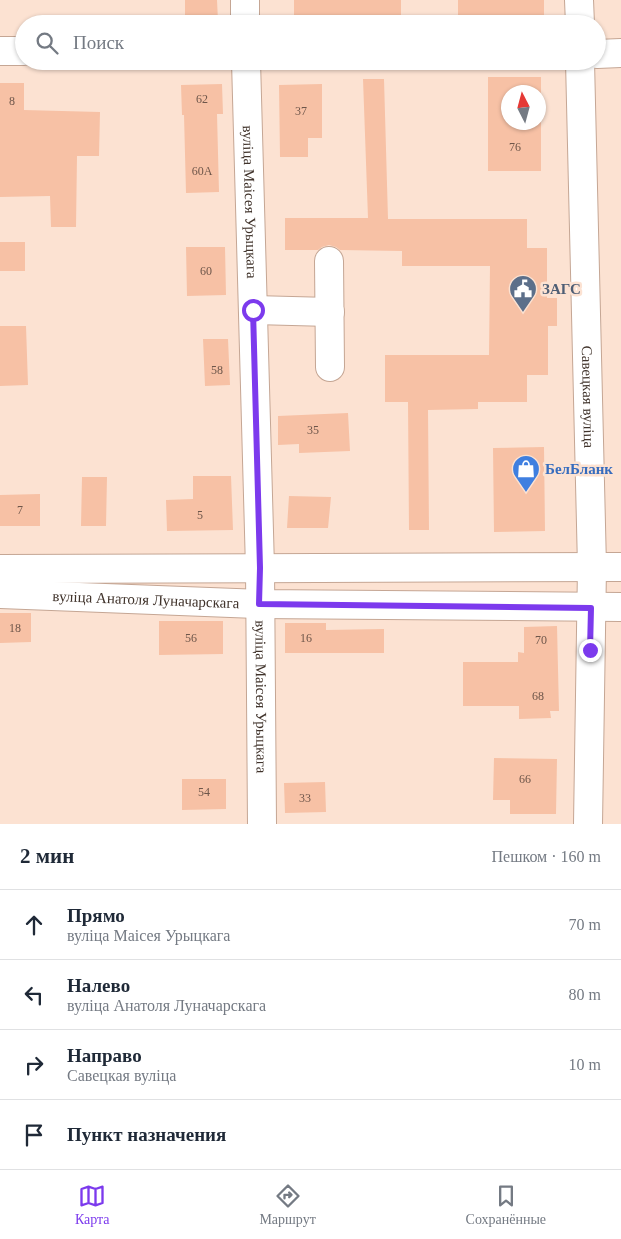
<!DOCTYPE html>
<html lang="ru">
<head>
<meta charset="utf-8">
<style>
  :root { --surface:#fff; --page:#f6f6f7; --text:#1f2937; --muted:#747a83; --line:#e0e1e3; --accent:#7c3aed }
  body { margin:0; font-family:"Times New Roman",serif; background:var(--page); color:var(--text) }
  .compass { position:absolute; left:501px; top:85px; width:45px; height:45px; border-radius:50%; background:var(--surface); box-shadow:0 1px 4px #0004; rotate:354deg }
  .stop { position:absolute; width:15px; height:15px; margin:-11px; border:4px solid #7c3aed; border-radius:50%; background:#fff }
  .stop.end { background:#7c3aed; border-color:#fff; box-shadow:0 1px 5px #0008 }
  .list { margin:0; padding:0; list-style:none }
  h2 { display:flex; justify-content:space-between; align-items:center; height:65px; margin:0; padding:0 20px; font-size:21px }
  h2 small { font-size:16px; font-weight:400; color:var(--muted) }
  .list li { display:grid; grid-template-columns:32px 1fr auto; gap:15px; align-items:center; box-sizing:border-box; height:70px; padding:0 20px; border-top:1px solid var(--line) }
  .list b { display:block; font-size:19px; white-space:nowrap }
  .list p { margin:0; font-size:16px; white-space:nowrap; color:var(--muted) }
  .list em { font-size:16px; font-style:normal; color:var(--muted) }
  .icon { flex:none; width:28px; height:28px; fill:none; stroke:currentColor; stroke-width:2; stroke-linecap:round; stroke-linejoin:round }
  .map { position:relative; flex:none; width:621px; height:824px; overflow:hidden }
  .search { position:absolute; background:var(--surface); box-shadow:0 1px 4px #0004; left:15px; right:15px; top:15px; height:55px; display:flex; align-items:center; gap:12px; box-sizing:border-box; padding:0 18px; border-radius:28px; color:var(--muted); font-size:19px }
  .sheet { height:345px; background:var(--surface) }
  nav { display:flex; justify-content:space-around; align-items:center; box-sizing:border-box; height:70px; border-top:1px solid var(--line); background:var(--surface); font-size:14px; color:var(--muted) }
  nav a { display:grid; justify-items:center; gap:2px }
  nav .on { color:var(--accent) }
  .map>svg:first-child { display:block }
</style>
</head>
<body>
<div class="map">
<svg width="621" height="824" viewBox="0 0 621 824">
  <rect width="100%" height="100%" fill="#fce2d2"/>
  <path fill="#f7c1a5" fill-rule="evenodd" d="M185 0H217L218 21 185 23Z
    M294 0H401V24H294Z
    M458 0H544V22H458Z
    M488 77H541V171H488ZM508 92H538V122H508Z
    M363 79H384L388 219H527V248H547V298H557V326H548V375H527V402H478V409L428 410 429 530H409L408 402H385V355H489L490 266H402V251L340 250 336 247 329 245 322 247 318 250H285V218H368Z
    M0 83H24V110L100 112 99 156H77L76 227H51L50 196 0 197Z
    M222 84 223 114H217L219 192 186 193 184 115H182L181 85Z
    M322 84V138H308V157H280L279 85Z
    M0 242H25V271H0Z
    M186 247H225L226 295 187 296Z
    M0 326H26L28 385 0 386Z
    M203 339H228L230 385 205 386Z
    M348 413 350 451 299 453V444L278 445V416Z
    M544 447 545 531 494 532 493 448Z
    M193 476H231L233 530 167 531 166 500 193 499Z
    M82 477H107L106 526H81Z
    M40 494V526H0V495Z
    M289 496 331 497 328 528H287Z
    M0 613H31V642L0 643Z
    M159 621H223V654L159 655Z
    M285 623H326V630L384 629V653H285Z
    M557 626 559 711H550L551 718 519 719V706H463V662H518V652L524 653V627Z
    M494 758 557 759 556 814H510V800H493Z
    M182 779H226V809L182 810Z
    M325 782 326 812 285 813 284 783Z"/>
  <g fill="none" stroke-linecap="round" stroke-linejoin="round">
    <defs>
      <g id="minor">
        <path d="M245 0V24"/>
        <path d="M579 0 580 24"/>
        <path d="M0 51H24"/>
        <path d="M597 54 621 53"/>
        <path id="s1" d="M246 61 260 568 262 824"/>
        <path id="s2" d="M580 61 592 567 588 824"/>
        <path d="M329 261 330 367"/>
        <path d="M253 310 330 312"/>
        <path d="M0 569 621 567"/>
        <path id="s3" d="M0 594 259 604 621 607"/>
      </g>
    </defs>
    <use href="#minor" stroke="#c5a694" stroke-width="30"/>
    <use href="#minor" stroke="#fff" stroke-width="28"/>
  </g>
  <g fill="none" stroke-linecap="round" stroke-linejoin="round">
    <path stroke="#7c3aed" stroke-width="6" d="M253 310 260 568 259 604 591 608 590 650"/>
  </g>
  <defs>
    <symbol id="civic-pin" viewBox="-11 -11 22 30"><path d="M0 17L-7.5 6A9.5 9.5 0 1 1 7.5 6Z" fill="#5c6f8a" stroke="#fce2d2"/><path d="M-.6-6.5H3V-4.5H.6V-3L4-1V1h2V6H-6V1h2V-1L-.6-3ZM-1.2 2.5V6h2.4V2.5Z" fill="#fff"/></symbol>
    <symbol id="shop-pin" viewBox="-11 -11 22 30"><path d="M0 17L-7.5 6A9.5 9.5 0 1 1 7.5 6Z" fill="#3f7fe0" stroke="#fce2d2"/><path d="M-5-2.5h2.3a2.7 3.5 0 0 1 5.4 0H5L5.5 6h-11ZM-1.5-2.5h3a1.5 2.3 0 0 0-3 0Z" fill="#fff"/></symbol>
  </defs>
  <g fill-rule="evenodd">
    <use href="#civic-pin" x="507" y="273" width="32" height="43"/>
    <use href="#shop-pin" x="510" y="453" width="32" height="43"/>
  </g>
  <g text-anchor="middle" dominant-baseline="central" stroke-width="5" stroke-linejoin="round" paint-order="stroke">
    <g font-size="12" fill="#6e564a">
      <text x="202" y="99">62</text>
      <text x="12" y="101">8</text>
      <text x="301" y="111">37</text>
      <text x="515" y="147">76</text>
      <text x="202" y="171">60А</text>
      <text x="206" y="271">60</text>
      <text x="217" y="370">58</text>
      <text x="313" y="430">35</text>
      <text x="20" y="510">7</text>
      <text x="200" y="515">5</text>
      <text x="15" y="628">18</text>
      <text x="191" y="638">56</text>
      <text x="306" y="638">16</text>
      <text x="541" y="640">70</text>
      <text x="538" y="696">68</text>
      <text x="525" y="779">66</text>
      <text x="204" y="792">54</text>
      <text x="305" y="798">33</text>
    </g>
    <g font-size="15" fill="#40332b" stroke="#fce2d2">
      <text stroke="none"><textPath href="#s1" startOffset="141">вуліца Маісея Урыцкага</textPath></text>
      <text stroke="none"><textPath href="#s2" startOffset="336">Савецкая вуліца</textPath></text>
      <text stroke="none"><textPath href="#s3" startOffset="146">вуліца Анатоля Луначарскага</textPath></text>
      <text stroke="none"><textPath href="#s1" startOffset="636">вуліца Маісея Урыцкага</textPath></text>
    </g>
    <g font-size="15" font-weight="bold" fill="#4e5e75" stroke="#fce2d2" text-anchor="start">
      <text x="542" y="289">ЗАГС</text>
    </g>
    <g font-size="15" font-weight="bold" fill="#366cbe" stroke="#fce2d2" text-anchor="start">
      <text x="545" y="469">БелБланк</text>
    </g>
  </g>
</svg>
<svg class="compass" viewBox="-18 -18 36 36"><path d="M0-13l5 13h-10z" fill="#e53935"/><path d="M0 13l5-13h-10z" fill="#747a83"/></svg>
<div class="stop" style="left:253px;top:310px"></div>
<div class="stop end" style="left:590px;top:650px"></div>
<div class="search"><svg class="icon" aria-label="search" viewBox="0 0 24 24"><circle cx="10" cy="10" r="6"/><path d="M15 15l6 6"/></svg>Поиск</div>
</div>
<section class="sheet">
<h2>2 мин<small>Пешком · 160 m</small></h2>
<ul class="list">
<li><svg class="icon" aria-label="ahead" viewBox="0 0 24 24"><path d="M12 20V5M6 11l6-6 6 6"/></svg><div><b>Прямо</b><p>вуліца Маісея Урыцкага</p></div><em>70 m</em></li>
<li><svg class="icon" aria-label="left" viewBox="0 0 24 24"><path d="M17 20v-9H6M10 6l-5 5 5 5"/></svg><div><b>Налево</b><p>вуліца Анатоля Луначарскага</p></div><em>80 m</em></li>
<li><svg class="icon" aria-label="right" viewBox="0 0 24 24"><path d="M7 20v-9h11M14 6l5 5-5 5"/></svg><div><b>Направо</b><p>Савецкая вуліца</p></div><em>10 m</em></li>
<li><svg class="icon" aria-label="arrive" viewBox="0 0 24 24"><path d="M6 21V4h12l-3 4 3 4H6"/></svg><div><b>Пункт назначения</b></div></li>
</ul>
</section>
<nav>
<a class="on"><svg class="icon" aria-label="map" viewBox="0 0 24 24"><path d="M3 6l6-2 6 2 6-2v14l-6 2-6-2-6 2zM9 4v14M15 6v14"/></svg>Карта</a>
<a><svg class="icon" aria-label="directions" viewBox="0 0 24 24"><path d="M12 3l9 9-9 9-9-9zM9 14v-3h6M13 9l2 2-2 2"/></svg>Маршрут</a>
<a><svg class="icon" aria-label="saved" viewBox="0 0 24 24"><path d="M7 4h10v16l-5-4-5 4z"/></svg>Сохранённые</a>
</nav>
</body>
</html>
